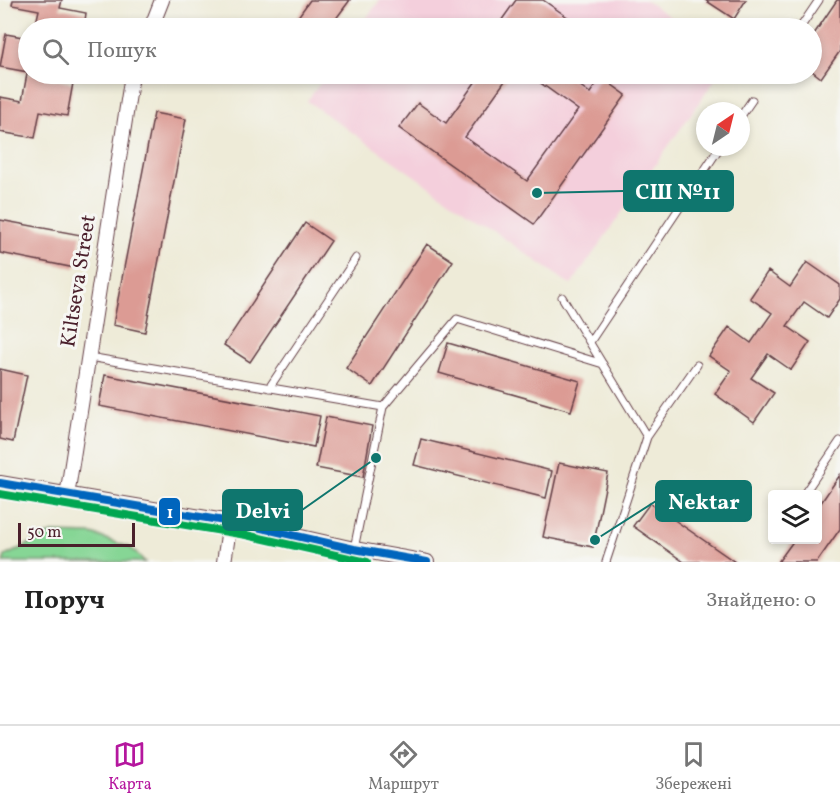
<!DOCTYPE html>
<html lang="uk">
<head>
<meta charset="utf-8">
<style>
  :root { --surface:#fff; --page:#f6f6f6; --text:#222; --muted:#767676; --line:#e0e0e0; --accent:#b5179e }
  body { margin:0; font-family:Vollkorn,serif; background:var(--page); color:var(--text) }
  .controls { position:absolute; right:18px; bottom:18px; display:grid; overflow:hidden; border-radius:6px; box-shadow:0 3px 9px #0003 }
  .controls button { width:54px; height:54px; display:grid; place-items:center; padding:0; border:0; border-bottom:2px solid var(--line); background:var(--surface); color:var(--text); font:30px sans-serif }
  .compass { position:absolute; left:696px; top:102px; width:54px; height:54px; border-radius:50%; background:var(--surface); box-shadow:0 3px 9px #0003; rotate:35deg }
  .scale { position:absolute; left:18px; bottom:15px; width:117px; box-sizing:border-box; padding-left:6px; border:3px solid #4a1f2b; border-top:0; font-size:16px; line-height:21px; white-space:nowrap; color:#4a1f2b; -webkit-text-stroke:4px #f6f6f2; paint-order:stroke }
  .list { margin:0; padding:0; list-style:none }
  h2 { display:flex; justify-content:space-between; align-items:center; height:78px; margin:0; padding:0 24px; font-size:26px }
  h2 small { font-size:20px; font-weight:400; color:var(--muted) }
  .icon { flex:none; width:33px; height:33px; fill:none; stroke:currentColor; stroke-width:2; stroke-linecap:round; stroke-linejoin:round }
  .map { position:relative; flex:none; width:840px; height:562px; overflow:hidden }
  .search { position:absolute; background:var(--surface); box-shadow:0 3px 9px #0003; left:18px; right:18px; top:18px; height:66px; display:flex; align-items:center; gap:15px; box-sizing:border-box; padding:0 21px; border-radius:33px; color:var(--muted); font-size:22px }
  .sheet { height:162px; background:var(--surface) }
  nav { display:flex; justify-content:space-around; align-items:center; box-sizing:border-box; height:84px; border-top:2px solid var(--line); background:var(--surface); font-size:16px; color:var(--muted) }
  nav a { display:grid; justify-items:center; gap:3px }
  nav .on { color:var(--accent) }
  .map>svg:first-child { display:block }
</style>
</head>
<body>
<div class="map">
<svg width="840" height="562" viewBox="0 0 840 562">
  <rect width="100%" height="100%" fill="#f6f6f2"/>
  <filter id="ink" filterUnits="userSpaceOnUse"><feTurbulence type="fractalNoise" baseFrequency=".0167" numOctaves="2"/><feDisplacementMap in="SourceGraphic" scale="12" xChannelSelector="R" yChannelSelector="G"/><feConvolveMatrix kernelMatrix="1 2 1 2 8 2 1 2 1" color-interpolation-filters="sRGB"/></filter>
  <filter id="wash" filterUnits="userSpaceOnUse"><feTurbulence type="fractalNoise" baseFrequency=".008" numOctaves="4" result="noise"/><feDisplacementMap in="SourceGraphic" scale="24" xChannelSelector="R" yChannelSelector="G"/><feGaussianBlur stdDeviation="1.35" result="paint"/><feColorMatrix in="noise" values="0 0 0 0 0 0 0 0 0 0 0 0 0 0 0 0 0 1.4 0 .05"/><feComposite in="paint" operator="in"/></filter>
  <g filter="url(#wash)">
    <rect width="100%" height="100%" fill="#eeebd8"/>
    <path fill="#f4cfdc" d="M380 0H645L686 28H359Z
      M327 74H719L571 285 307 101Z"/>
    <path fill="#86d695" stroke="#687a60" stroke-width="1.5" d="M51 533 92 534 131 548 145 562H3L5 556Z"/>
    <g id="blocks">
      <path fill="#dc9b94" d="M13 0H62L60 8 86 13 84 28H35L39 10 12 5Z
        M310 0H350L329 28H290Z
        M516 0H543L583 28H496Z
        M705 0H746L734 19Z
        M837 0H840V51L821 78 812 71V37Z
        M6 34 28 38V72L0 67Z
        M27 74H48L47 78 73 83 67 116 40 111 35 138 0 132V97L22 101Z
        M481 74H510L465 137 527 181 578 110 528 74H564L590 93 601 77 626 95 534 224 399 128 418 103 446 123Z
        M154 113 186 119 145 332 113 325Z
        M0 220 81 235 75 268 0 253Z
        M305 223 331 241 250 362 224 345Z
        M427 244 453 261 372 386 346 368Z
        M807 262 840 285V299L827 318 804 302 787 326 810 342 791 370 768 354 751 378 774 393 754 422 715 394 731 371 709 356 729 327 751 343 772 313 750 298 768 271 790 287Z
        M448 343 580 381 571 411 439 373Z
        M0 369 27 375 13 442 0 439Z
        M105 375 320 416 314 447 99 406Z
        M326 417 372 426 363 477 316 468Z
        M421 439 552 471 546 498 414 465Z
        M559 463 608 473 593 547 543 537Z
        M840 475V529L817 562H778L794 540H818V507Z
        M650 503 735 562H684L633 526Z"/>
    </g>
  </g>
  <g filter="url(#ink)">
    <use href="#blocks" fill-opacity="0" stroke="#633e45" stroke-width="1.5"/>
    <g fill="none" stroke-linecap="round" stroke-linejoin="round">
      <defs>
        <path id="service" d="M800 28 819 0
          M741 116 752 100
          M562 297 647 437
          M590 342 720 147
          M89 357 383 407 354 549
          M269 388 356 258
          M383 407 457 319 603 364
          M804 494 840 441
          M606 562 647 437 697 365"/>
        <path id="minor" d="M151 28 162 0
          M0 483 248 525 354 549 427 562
          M67 496 131 81 134 74
          M224 562 230 522"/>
      </defs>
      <use href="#service" stroke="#633e45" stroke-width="9"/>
      <use href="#minor" stroke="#633e45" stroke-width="16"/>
      <use href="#service" stroke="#fff" stroke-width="7"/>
      <use href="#minor" stroke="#fff" stroke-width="14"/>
      <defs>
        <path id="bus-1" d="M0 483 248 525 354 549 427 562"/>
        <path id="bus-2" d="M0 494 246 535 367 562"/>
      </defs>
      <use href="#bus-1" stroke="#f6f6f2" stroke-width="12"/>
      <use href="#bus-2" stroke="#f6f6f2" stroke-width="12"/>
      <use href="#bus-1" stroke="#0065bd" stroke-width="8"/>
      <use href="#bus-2" stroke="#00a651" stroke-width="8"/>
    </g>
  </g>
  <g text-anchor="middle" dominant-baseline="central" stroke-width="6" stroke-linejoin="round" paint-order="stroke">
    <g font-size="21" fill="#4a1f2b" stroke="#f6f6f2">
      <text transform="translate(79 281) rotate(-81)">Kiltseva Street</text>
    </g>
  </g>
  <path fill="none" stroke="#0f766e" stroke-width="2" d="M537 193L624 191M595 540L656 501M376 458L302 510"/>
  <g fill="#0f766e" stroke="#f6f6f2" stroke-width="2">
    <circle cx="537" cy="193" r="6"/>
    <circle cx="595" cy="540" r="6"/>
    <circle cx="376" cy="458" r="6"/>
  </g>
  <g fill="#0f766e" stroke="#0f766e" stroke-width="2">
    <rect x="624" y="171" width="109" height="40" rx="6"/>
    <rect x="656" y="481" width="95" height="40" rx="6"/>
    <rect x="223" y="490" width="79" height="40" rx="6"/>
  </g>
  <g font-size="22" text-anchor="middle" font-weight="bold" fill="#fff">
    <text x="678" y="199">СШ №11</text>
    <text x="704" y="509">Nektar</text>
    <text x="263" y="518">Delvi</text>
  </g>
  <rect stroke="#f6f6f2" stroke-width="2" x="158" y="497" width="23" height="29" rx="6" fill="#0065bd"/>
  <g font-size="16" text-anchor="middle" font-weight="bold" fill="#fff">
    <text x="170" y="518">1</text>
  </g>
</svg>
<div class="controls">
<button><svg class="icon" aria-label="layers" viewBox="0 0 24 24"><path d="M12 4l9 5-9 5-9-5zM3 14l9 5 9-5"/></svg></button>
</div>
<svg class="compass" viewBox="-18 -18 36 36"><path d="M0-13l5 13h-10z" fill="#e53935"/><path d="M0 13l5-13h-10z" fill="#767676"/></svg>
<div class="scale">50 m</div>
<div class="search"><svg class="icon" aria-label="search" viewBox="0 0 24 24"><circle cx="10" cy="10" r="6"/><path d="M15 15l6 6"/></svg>Пошук</div>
</div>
<section class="sheet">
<h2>Поруч<small>Знайдено: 0</small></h2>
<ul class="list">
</ul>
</section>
<nav>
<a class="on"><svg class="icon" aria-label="map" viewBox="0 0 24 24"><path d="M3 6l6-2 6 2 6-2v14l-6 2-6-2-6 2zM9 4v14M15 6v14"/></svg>Карта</a>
<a><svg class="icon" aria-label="directions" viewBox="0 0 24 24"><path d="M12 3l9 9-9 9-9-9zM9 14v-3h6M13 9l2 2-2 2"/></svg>Маршрут</a>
<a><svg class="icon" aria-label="saved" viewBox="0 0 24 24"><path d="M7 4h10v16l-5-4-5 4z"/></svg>Збережені</a>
</nav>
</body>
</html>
